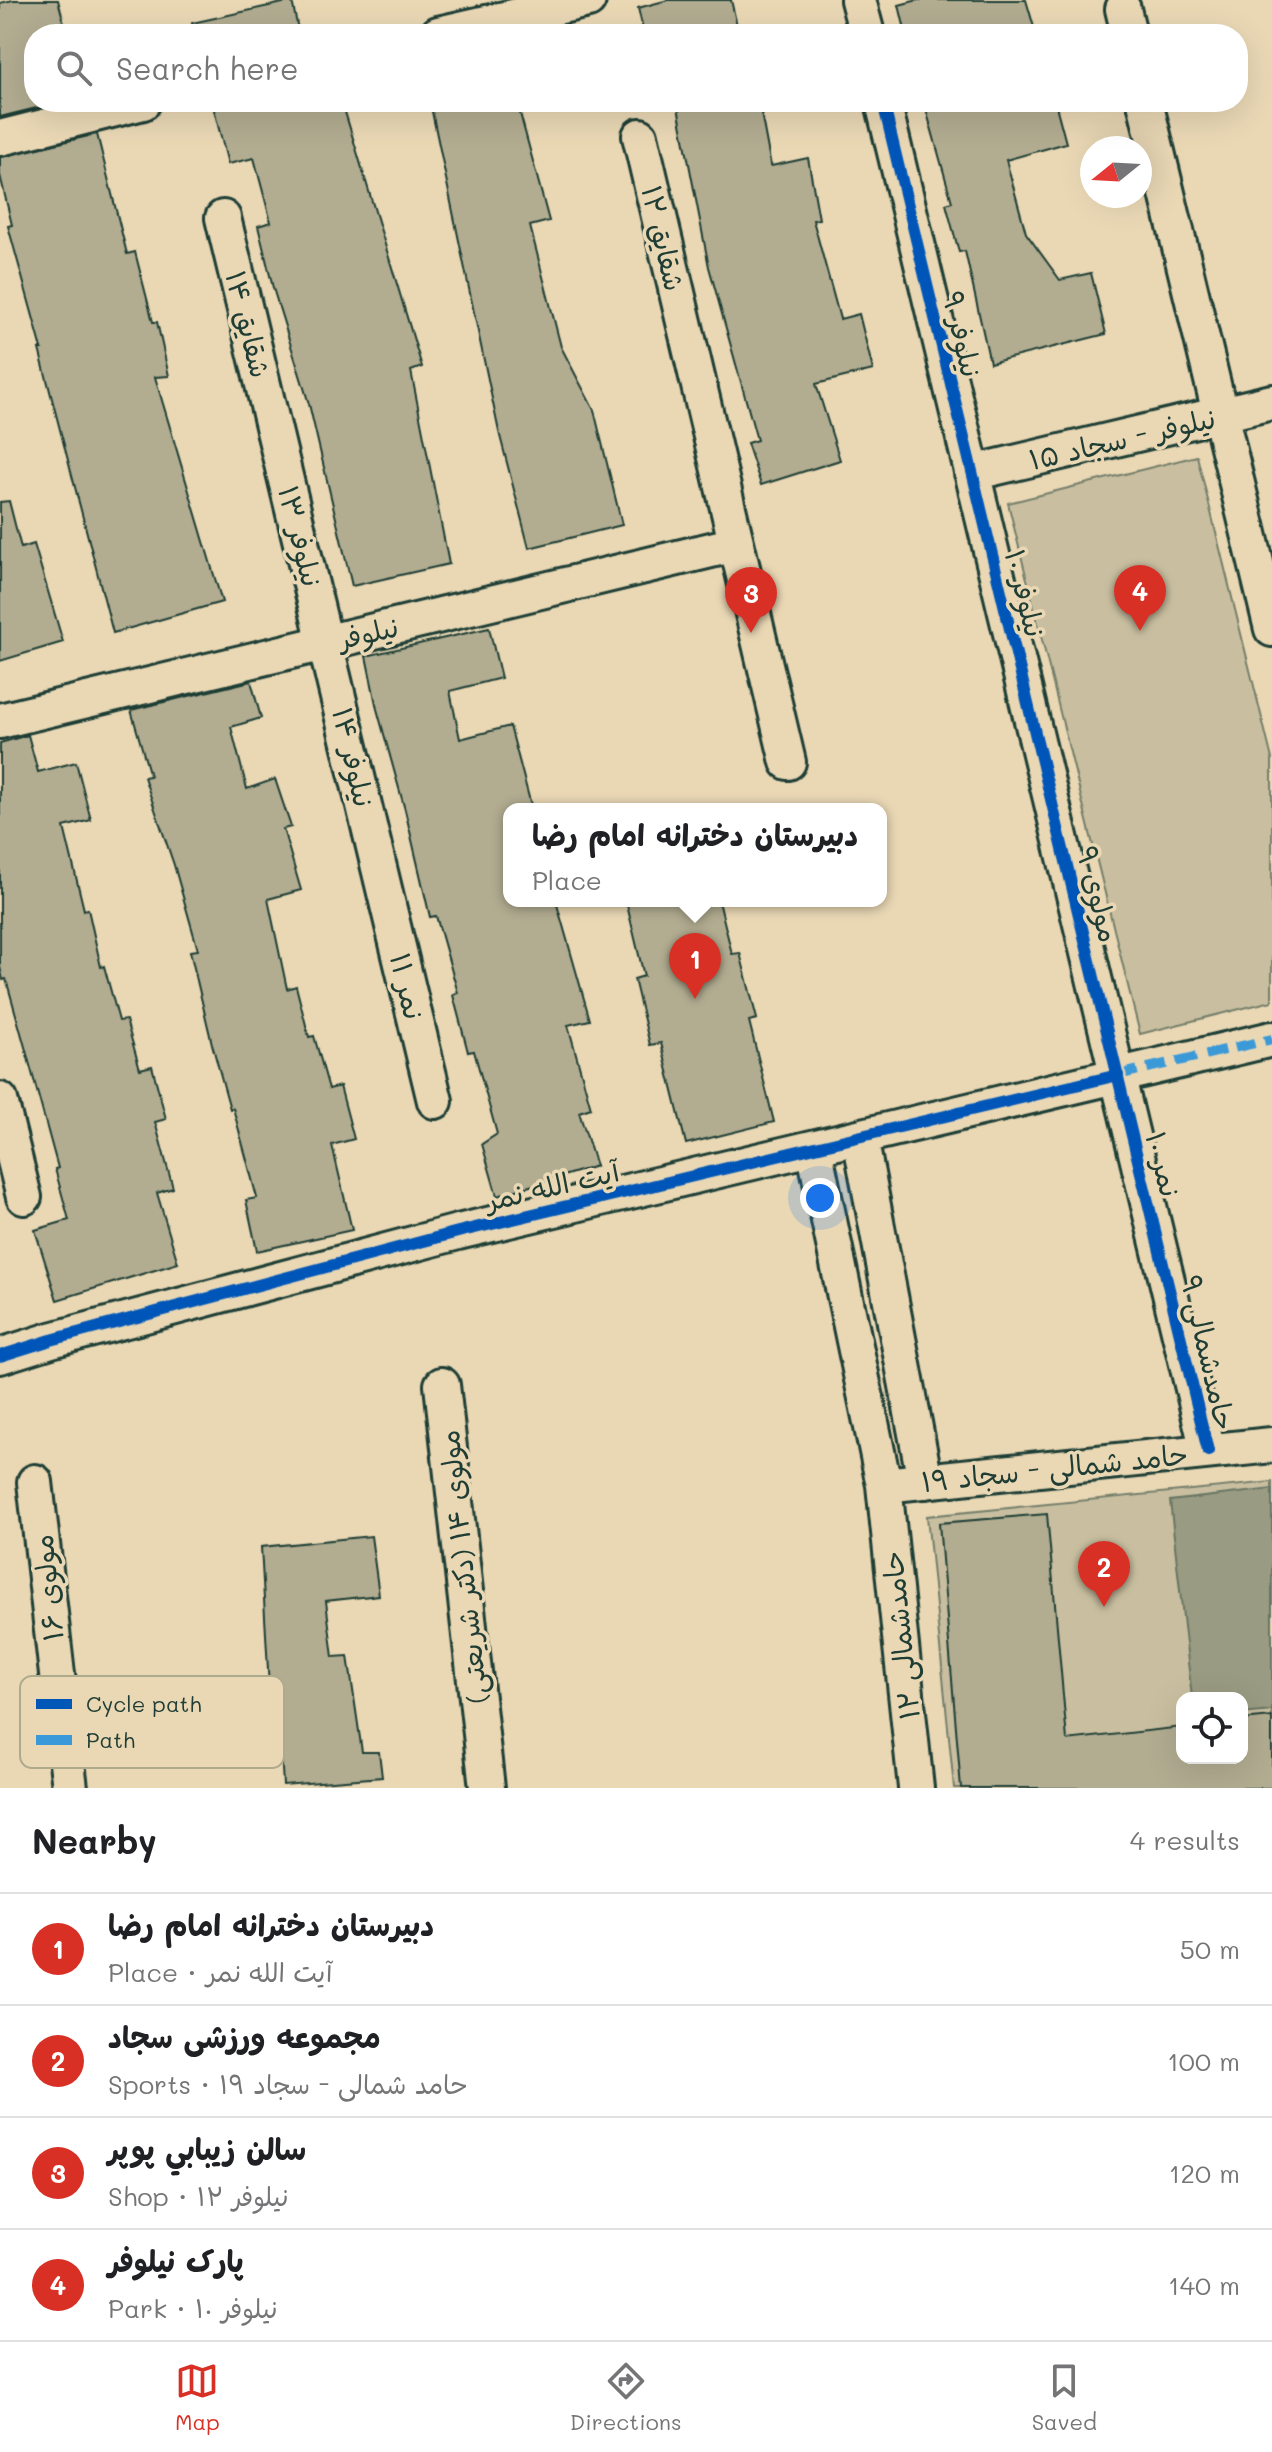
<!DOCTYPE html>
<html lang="en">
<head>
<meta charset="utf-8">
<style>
  :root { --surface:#fff; --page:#f2f2f2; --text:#202124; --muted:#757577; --line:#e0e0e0; --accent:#d93025 }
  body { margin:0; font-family:Mali,"Playpen Sans Arabic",sans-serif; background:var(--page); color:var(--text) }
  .controls { position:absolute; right:24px; bottom:24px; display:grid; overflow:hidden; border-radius:16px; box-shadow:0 8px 32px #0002 }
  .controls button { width:72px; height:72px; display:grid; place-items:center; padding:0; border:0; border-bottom:2px solid var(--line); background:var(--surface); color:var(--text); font:40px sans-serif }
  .compass { position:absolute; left:1080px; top:136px; width:72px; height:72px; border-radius:50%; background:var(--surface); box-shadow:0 8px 32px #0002; rotate:252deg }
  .you { position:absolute; left:820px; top:1198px; width:28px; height:28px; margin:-20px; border:6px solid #fff; border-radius:50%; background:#1a73e8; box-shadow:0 0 0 12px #1a73e833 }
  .badge { display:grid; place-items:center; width:52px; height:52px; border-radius:50%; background:var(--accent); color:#fff; font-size:26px; font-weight:700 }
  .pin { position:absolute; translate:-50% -66px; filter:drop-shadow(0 2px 4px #0008) }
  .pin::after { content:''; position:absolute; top:42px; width:28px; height:24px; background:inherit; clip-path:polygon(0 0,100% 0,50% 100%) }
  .popup { position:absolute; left:503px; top:803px; width:384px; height:104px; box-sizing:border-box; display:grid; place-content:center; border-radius:16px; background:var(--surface); filter:drop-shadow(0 2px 6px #0005); font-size:26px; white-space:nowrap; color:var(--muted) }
  .popup b { font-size:30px; color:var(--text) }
  .popup::after { content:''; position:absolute; left:50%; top:100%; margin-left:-16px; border:16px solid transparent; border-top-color:var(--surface) }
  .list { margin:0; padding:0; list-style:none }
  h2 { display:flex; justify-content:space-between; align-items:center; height:104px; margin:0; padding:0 32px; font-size:34px }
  h2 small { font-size:26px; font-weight:400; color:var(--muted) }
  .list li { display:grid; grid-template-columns:52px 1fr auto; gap:24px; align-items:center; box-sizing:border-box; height:112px; padding:0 32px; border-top:2px solid var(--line) }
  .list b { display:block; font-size:30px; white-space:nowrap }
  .list p { margin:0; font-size:26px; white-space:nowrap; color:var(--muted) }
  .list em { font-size:26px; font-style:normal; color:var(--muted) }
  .icon { flex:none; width:44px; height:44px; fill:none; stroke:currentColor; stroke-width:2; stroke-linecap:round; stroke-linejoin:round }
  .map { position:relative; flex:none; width:1272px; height:1788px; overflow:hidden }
  .search { position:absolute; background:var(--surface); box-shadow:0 8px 32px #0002; left:24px; right:24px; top:24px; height:88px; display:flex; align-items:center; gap:20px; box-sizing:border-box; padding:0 28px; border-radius:32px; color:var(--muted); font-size:30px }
  .sheet { height:552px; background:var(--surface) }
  nav { display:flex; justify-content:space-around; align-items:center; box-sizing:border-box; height:112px; border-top:2px solid var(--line); background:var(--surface); font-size:22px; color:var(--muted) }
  nav a { display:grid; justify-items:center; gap:4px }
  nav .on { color:var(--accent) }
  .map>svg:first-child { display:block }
</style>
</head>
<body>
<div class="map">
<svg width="1272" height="1788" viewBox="0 0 1272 1788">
  <rect width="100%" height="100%" fill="#ead8b5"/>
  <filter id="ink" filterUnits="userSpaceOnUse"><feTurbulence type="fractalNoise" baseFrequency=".0125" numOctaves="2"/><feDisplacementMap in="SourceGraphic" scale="16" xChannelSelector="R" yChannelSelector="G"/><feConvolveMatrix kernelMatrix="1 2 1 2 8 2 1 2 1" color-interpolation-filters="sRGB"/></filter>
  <g filter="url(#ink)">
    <path fill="#c9bfa0" stroke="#747e6a" stroke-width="2" fill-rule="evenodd" d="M1197 456 1272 759V1001L1140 1034 1008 503Z
      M1272 1482V1788H954L927 1516ZM1182 1698H1242V1758H1182Z"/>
    <path fill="#999b82" stroke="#687563" stroke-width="2" d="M1272 1489V1711L1242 1714V1698H1192L1170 1501Z"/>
    <path fill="#b2ad91" stroke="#1f3d34" stroke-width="2" d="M13 0H58L67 34H34V102H61L0 117V3Z
      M668 0H731L739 34H644L638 8Z
      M918 0H1026L1036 34H906L899 5Z
      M292 1 299 34H194L192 23Z
      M212 102H342L422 367 411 371 449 564 352 586 309 404 273 288 258 226 271 222 254 158 228 164Z
      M430 102H517L549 221 530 226 561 347 594 410 622 525 529 548 499 432Z
      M677 102H759L771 166 808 158 819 219 813 220 840 319 859 314 873 370 816 384 840 460 761 485 747 443 757 440 709 267Z
      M924 102H1055L1066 143 1006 160 1026 233 1060 280 1091 273 1106 334 990 363 965 251 959 252 946 204 952 202Z
      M97 134 127 254 135 252 153 322H157L169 376 155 377 222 602 113 633 39 349H42L8 226 12 225 0 175V157Z
      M9 501 21 548 34 544 63 642 0 661V502Z
      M489 628 501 678 450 691 460 739 510 726 532 809H509V901H556L590 1020 568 1025 591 1108 579 1112 596 1166 497 1196 482 1144 497 1134 474 1051 468 1052 453 995 458 993 436 916 430 917 405 810 377 709 366 656Z
      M251 681 261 718 231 727 247 789 275 779 291 827 283 829 301 890 268 899 287 989 296 986 309 1037 314 1036 329 1089 340 1086 354 1139 332 1145 352 1230 257 1251 246 1200 257 1198 233 1108 230 1109 212 1044 190 951 198 950 174 865 144 777 150 776 131 710Z
      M28 735 38 772 76 762 91 820 64 827 84 910 88 909 101 967 104 966 119 1021 126 1020 140 1069 152 1066 166 1119 155 1122 173 1188 157 1193 178 1263 57 1300 35 1230 69 1220 55 1169 58 1168 25 1047 6 979 3 980 0 967V743Z
      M626 901H719L732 954 740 953 757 1019 749 1021 774 1122 686 1144 661 1043 650 1045 634 979 644 976Z
      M1047 1514 1067 1740 1182 1727V1758H1242V1720L1272 1717V1788H961L939 1523Z
      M371 1536 379 1595 326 1601 333 1657 348 1656 362 1752H379L382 1777 283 1785 278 1703 270 1705 261 1547Z"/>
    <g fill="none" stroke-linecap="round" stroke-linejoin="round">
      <defs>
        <path id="minor" d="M858 0 867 34
          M1123 9 1129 34
          M438 34 588 0
          M883 102 1208 1451
          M1145 102 1272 629
          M640 136 788 762
          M0 138 143 102
          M223 218 435 1101
          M972 473 1272 402
          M0 721 736 544
          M0 1100 24 1197
          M860 1137 925 1481
          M814 1148 884 1485 916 1788
          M0 1356 51 1340 458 1232 1272 1039
          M442 1385 487 1788
          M35 1482 70 1788
          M884 1485 1272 1445"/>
      </defs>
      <use href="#minor" stroke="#1f3d34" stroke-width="40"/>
      <use href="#minor" stroke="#ead8b5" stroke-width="34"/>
      <path stroke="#3a99d8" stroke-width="10" stroke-dasharray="20 10" stroke-linecap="butt" d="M1118 1075 1272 1039"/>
      <defs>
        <path id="cycleway" d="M883 102 1208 1451
          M0 1356 51 1340 458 1232 1118 1075"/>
      </defs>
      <use href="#cycleway" stroke="#ead8b5" stroke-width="17"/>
      <use href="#cycleway" stroke="#0057b8" stroke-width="12"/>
    </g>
  </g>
  <g text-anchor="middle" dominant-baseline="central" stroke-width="7" stroke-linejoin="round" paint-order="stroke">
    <g font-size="28" fill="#1f3d34" stroke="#ead8b5">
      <text transform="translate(664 238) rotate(77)">شقایق ۱۲</text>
      <text transform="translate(249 324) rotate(76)">شقایق ۱۴</text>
      <text transform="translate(963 334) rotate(77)">نیلوفر ۹</text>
      <text transform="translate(1122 438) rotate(-13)">نیلوفر - سجاد ۱۵</text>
      <text transform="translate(301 536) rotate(76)">نیلوفر ۱۳</text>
      <text transform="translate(1026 593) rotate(76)">نیلوفر ۱۰</text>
      <text transform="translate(368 632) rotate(-13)">نیلوفر</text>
      <text transform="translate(354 757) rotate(77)">نیلوفر ۱۴</text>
      <text transform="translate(1099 894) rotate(76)">مولوی ۹</text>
      <text transform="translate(408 986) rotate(77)">نمر ۱۱</text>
      <text transform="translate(1164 1164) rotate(76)">نمر ۱۰</text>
      <text transform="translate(552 1185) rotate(-13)">آیت الله نمر</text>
      <text transform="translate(1209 1352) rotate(77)">حامدشمالی ۹</text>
      <text transform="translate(1054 1467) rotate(-6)">حامد شمالی - سجاد ۱۹</text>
      <text transform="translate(462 1567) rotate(-96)">مولوی ۱۴ (دکتر شریعتی)</text>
      <text transform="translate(47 1588) rotate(-96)">مولوی ۱۶</text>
      <text transform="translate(900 1636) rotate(-96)">حامدشمالی ۱۲</text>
    </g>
  </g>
  <rect x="20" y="1676" width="264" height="92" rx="12" fill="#ead8b5" stroke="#adaa8e" stroke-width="2"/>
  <rect x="36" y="1699" width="36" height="10" fill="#0057b8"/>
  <rect x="36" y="1735" width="36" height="10" fill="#3a99d8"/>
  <g font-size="22" fill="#1f3d34">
    <text x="86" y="1712">Cycle path</text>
    <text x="86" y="1748">Path</text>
  </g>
</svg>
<div class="controls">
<button><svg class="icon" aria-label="locate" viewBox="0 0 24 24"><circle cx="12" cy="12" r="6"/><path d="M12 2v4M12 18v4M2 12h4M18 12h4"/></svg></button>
</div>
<svg class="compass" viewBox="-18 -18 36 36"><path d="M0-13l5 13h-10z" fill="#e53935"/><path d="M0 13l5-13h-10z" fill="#757577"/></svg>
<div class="you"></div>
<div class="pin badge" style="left:695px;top:999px">1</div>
<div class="popup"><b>دبیرستان دخترانه امام رضا</b>Place</div>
<div class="pin badge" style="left:1104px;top:1607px">2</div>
<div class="pin badge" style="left:751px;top:633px">3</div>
<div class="pin badge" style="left:1140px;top:631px">4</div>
<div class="search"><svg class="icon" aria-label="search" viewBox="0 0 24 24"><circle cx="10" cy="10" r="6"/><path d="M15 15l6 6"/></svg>Search here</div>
</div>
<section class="sheet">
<h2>Nearby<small>4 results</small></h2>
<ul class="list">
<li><span class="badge">1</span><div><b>دبیرستان دخترانه امام رضا</b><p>Place · آیت الله نمر</p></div><em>50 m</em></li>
<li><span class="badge">2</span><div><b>مجموعه ورزشی سجاد</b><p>Sports · حامد شمالی - سجاد ۱۹</p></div><em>100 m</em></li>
<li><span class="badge">3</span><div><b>سالن زيبابي پوپر</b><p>Shop · نیلوفر ۱۲</p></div><em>120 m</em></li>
<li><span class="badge">4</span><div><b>پارک نیلوفر</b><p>Park · نیلوفر ۱۰</p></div><em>140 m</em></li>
</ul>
</section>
<nav>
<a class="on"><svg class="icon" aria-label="map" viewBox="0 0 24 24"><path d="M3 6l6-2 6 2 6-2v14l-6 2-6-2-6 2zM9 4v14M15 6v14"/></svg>Map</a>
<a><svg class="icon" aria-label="directions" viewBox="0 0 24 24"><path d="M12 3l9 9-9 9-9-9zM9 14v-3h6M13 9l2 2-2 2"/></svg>Directions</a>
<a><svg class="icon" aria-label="saved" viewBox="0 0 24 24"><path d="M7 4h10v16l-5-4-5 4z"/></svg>Saved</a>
</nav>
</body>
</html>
